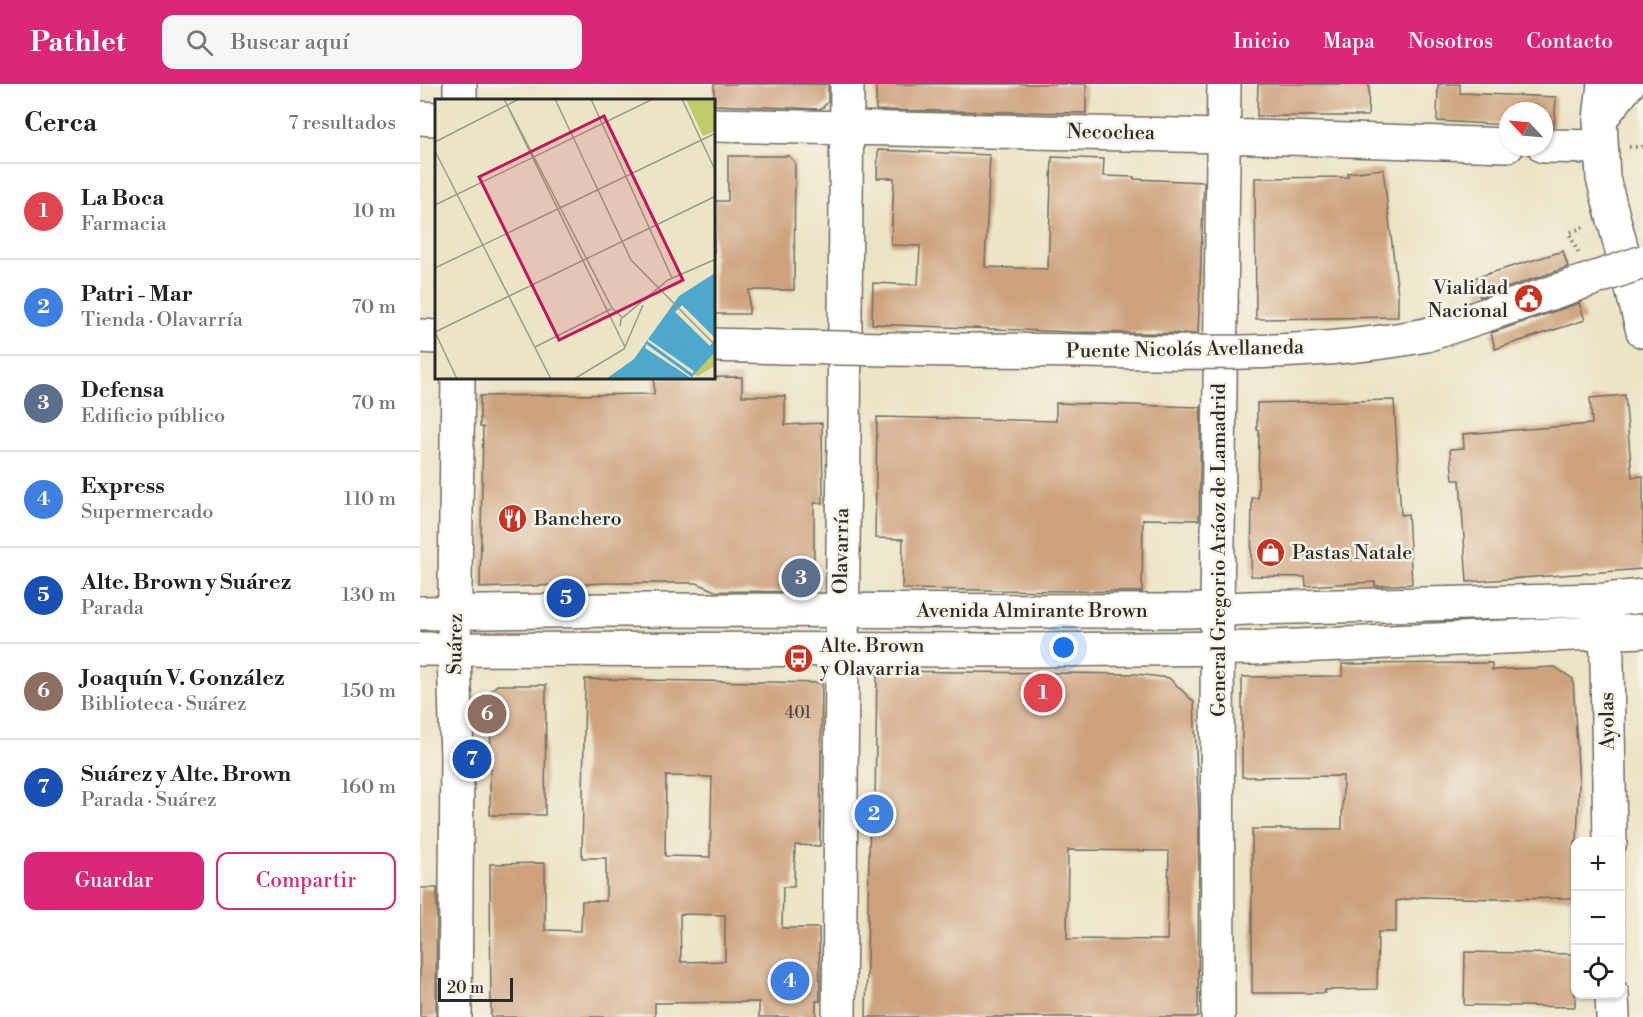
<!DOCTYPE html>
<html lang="es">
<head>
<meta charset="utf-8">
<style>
  :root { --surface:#fff; --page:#f6f6f6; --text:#222; --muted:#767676; --line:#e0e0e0; --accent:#db2777 }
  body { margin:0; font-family:"Libre Bodoni",serif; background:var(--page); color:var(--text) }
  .controls { position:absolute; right:18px; bottom:18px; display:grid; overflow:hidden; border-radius:12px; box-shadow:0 2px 4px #0004 }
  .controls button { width:54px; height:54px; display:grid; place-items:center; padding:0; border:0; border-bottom:2px solid var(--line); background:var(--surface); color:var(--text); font:30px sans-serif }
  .compass { position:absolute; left:1079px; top:18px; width:54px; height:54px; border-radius:50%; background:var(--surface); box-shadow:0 2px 4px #0004; rotate:296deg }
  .scale { position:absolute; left:18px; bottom:15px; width:75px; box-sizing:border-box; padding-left:6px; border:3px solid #2b2b2b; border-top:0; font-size:16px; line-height:21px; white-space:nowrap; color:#2b2b2b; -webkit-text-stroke:4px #f7f3e8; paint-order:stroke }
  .you { position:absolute; left:644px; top:564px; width:21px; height:21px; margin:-15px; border:4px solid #fff; border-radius:50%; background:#1a73e8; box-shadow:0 0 0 9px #1a73e833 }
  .badge { display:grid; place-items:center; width:39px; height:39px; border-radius:50%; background:var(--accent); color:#fff; font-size:20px; font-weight:700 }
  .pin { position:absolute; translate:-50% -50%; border:3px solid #fff; box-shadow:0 2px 6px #0006 }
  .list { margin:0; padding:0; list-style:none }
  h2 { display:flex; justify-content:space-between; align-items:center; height:78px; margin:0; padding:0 24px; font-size:26px }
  h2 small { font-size:20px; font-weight:400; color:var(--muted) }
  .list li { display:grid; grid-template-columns:39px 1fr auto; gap:18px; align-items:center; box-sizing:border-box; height:96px; padding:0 24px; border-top:2px solid var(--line) }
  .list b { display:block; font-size:22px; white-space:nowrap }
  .list p { margin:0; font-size:20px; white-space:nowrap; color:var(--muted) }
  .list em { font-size:20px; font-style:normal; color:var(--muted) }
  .actions { display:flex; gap:12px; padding:18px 24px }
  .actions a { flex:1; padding:14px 0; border:2px solid var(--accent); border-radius:12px; text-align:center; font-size:21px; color:var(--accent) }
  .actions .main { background:var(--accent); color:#fff }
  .icon { flex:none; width:33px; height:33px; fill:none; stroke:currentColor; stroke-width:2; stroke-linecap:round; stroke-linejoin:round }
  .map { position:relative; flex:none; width:1223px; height:933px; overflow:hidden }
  header { display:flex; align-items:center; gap:36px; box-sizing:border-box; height:84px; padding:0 30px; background:var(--accent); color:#fff }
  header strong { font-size:28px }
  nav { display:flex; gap:33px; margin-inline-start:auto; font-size:21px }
  .search { width:420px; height:54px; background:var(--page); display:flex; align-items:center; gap:15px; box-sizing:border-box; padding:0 21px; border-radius:12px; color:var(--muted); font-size:22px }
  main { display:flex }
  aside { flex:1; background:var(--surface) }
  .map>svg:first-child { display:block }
</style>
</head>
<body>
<header>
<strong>Pathlet</strong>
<div class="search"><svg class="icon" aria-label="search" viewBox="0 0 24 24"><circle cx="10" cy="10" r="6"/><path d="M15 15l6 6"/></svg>Buscar aquí</div>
<nav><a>Inicio</a><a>Mapa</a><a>Nosotros</a><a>Contacto</a></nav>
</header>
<main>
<aside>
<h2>Cerca<small>7 resultados</small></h2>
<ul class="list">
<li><span class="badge" style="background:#e0444e">1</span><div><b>La Boca</b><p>Farmacia</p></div><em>10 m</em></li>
<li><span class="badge" style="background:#3f7fe0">2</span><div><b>Patri - Mar</b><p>Tienda · Olavarría</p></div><em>70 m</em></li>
<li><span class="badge" style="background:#5c6f8a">3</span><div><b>Defensa</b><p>Edificio público</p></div><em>70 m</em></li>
<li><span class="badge" style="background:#3f7fe0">4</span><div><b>Express</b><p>Supermercado</p></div><em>110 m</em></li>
<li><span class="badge" style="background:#1a4fb4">5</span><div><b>Alte. Brown y Suárez</b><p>Parada</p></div><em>130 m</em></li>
<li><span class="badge" style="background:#8d6e63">6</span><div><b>Joaquín V. González</b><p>Biblioteca · Suárez</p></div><em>150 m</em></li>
<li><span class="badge" style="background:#1a4fb4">7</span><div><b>Suárez y Alte. Brown</b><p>Parada · Suárez</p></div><em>160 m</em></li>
</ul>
<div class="actions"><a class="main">Guardar</a><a>Compartir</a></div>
</aside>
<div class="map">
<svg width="1223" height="933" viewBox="0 0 1223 933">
  <rect width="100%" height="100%" fill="#f7f3e8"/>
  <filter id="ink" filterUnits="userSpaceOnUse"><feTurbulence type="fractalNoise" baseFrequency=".0167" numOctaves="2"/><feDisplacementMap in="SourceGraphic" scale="12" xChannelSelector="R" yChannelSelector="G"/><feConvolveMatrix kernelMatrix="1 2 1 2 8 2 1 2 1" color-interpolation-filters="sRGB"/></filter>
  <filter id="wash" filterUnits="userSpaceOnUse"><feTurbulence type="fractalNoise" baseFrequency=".008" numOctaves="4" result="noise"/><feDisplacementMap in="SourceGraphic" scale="24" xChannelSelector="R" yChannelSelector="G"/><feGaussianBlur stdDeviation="1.35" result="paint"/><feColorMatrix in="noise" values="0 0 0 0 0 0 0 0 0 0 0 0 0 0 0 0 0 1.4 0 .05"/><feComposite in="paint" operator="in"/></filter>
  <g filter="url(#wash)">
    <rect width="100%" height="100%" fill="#ece4c6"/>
    <g id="blocks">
      <path fill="#cda17d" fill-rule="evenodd" d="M294 0H408V18L401 25 294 21Z
        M456 0H666V29L456 26Z
        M838 0H949L948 32H837Z
        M1018 0H1040V9L1136 13 1134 43 1124 42V27H1088V41L1017 37Z
        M458 66 570 71 565 183 628 185 632 73 684 75 683 92 714 93V95L784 98 778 250 651 248 452 240 453 199 498 201 500 162 471 161 474 94H457Z
        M308 72H369L375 79 374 206H329V230H294V117H308Z
        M963 85 978 210V233L836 235 835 94 928 93V89Z
        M1143 167 1148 183 1060 213 1054 194Z
        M1159 219 1165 236 1075 265 1071 249Z
        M322 293V312H365V341L402 339 403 419H394V508L295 507 277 499H188L60 504 63 343H60V312L234 310V294Z
        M1205 311 1212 393 1223 392V485L1047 498 1040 396H1033L1030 365 1044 364 1043 350 1172 340 1170 314Z
        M974 316 981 431 988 430 992 500 955 502V498L886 502 885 493 831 492 832 414H838L839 346H837V319Z
        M636 319 781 323 779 436 723 435 722 508 482 505 483 455 455 454 457 333 636 337Z
        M1072 579V586L1135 583 1153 595 1159 700 1157 758H1155V814L1079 815 1002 813 976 817V848H958L957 905 905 906V909H832V745H922L923 692 822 693V593L922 592V580Z
        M457 587 716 590 749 594 774 618 779 735 778 933H446L450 720H455ZM648 766 749 767 747 856 647 855Z
        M165 595 402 599 400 762 375 761 374 803H363L362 844H399L400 917H396V933H339V918L235 919V933H71L70 780 125 779V846L161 847 162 817H186V774H162ZM246 692 292 693 290 773 245 772ZM260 830 305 831V877L261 878Z
        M77 601H126L125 731H70L71 607Z
        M0 804H17L16 933H0Z
        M1045 868 1155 870V923L1044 921Z"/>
    </g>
  </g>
  <g filter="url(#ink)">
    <use href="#blocks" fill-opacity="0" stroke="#6f6c61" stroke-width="1.5"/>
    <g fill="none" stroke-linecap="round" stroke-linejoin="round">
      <defs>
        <path id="minor" d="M40 16V0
          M0 34 16 35
          M1180 35 1208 0
          M294 41 803 52 1088 61
          M1124 62 1180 63
          M1186 521 1190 758
          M1192 910 1193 933
          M35 933 37 675 34 566 38 294
          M419 933 427 0
          M798 933 797 526 804 0"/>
        <path id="major" d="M1184 0 1180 35 1183 94 1223 247
          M0 252 16 253
          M0 529 185 526 767 527 828 524 1185 516 1223 512
          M0 565 599 566 833 564 1223 547"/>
      </defs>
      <use href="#minor" stroke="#6f6c61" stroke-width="36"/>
      <use href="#major" stroke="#6f6c61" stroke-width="36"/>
      <path stroke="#6f6c61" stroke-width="4" stroke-dasharray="1.5 4.5" stroke-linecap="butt" d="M1209 63H1223
        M1158 169 1149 149 1166 142"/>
      <use href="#minor" stroke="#fff" stroke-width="33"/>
      <use href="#major" stroke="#fff" stroke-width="33"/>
      <defs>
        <path id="major-bridge" d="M294 261C418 265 542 266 667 267 780 269 895 272 1006 251L1223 178"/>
      </defs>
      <use href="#major-bridge" stroke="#6f6c61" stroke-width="36" stroke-linecap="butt"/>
      <use href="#major-bridge" stroke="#fff" stroke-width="33"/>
    </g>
  </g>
  <defs>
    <symbol id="civic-disc" viewBox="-11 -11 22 22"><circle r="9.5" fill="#c8321e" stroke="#f7f3e8"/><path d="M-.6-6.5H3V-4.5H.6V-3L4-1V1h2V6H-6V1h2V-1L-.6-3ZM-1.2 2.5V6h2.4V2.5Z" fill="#fff"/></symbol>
    <symbol id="restaurant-disc" viewBox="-11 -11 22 22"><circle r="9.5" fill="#c8321e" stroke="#f7f3e8"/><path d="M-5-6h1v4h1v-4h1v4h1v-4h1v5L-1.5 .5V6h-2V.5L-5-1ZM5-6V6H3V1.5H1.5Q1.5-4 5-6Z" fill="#fff"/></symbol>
    <symbol id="shop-disc" viewBox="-11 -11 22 22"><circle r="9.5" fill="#c8321e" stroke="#f7f3e8"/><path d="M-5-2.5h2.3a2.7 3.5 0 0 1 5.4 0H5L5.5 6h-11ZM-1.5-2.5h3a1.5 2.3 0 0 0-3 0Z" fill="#fff"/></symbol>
    <symbol id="bus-disc" viewBox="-11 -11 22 22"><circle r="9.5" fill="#c8321e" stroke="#f7f3e8"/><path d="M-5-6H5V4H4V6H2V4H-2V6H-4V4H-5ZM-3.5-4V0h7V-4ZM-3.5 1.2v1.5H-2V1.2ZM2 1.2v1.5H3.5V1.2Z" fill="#fff"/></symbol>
  </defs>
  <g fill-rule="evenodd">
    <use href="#civic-disc" x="1092" y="198" width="33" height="33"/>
    <use href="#restaurant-disc" x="76" y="418" width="33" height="33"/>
    <use href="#shop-disc" x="834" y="452" width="33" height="33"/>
    <use href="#bus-disc" x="362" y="558" width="33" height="33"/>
  </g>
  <g text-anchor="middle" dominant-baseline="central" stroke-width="5" stroke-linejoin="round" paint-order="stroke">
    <g font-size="16" fill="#544840">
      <text x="378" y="629">401</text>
    </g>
    <g font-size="20" fill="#2b2b2b" stroke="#f7f3e8">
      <text transform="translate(691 49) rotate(1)">Necochea</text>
      <text transform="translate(765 266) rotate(-1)">Puente Nicolás Avellaneda</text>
      <text transform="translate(799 466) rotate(-90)">General Gregorio Aráoz de Lamadrid</text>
      <text transform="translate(422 467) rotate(-89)">Olavarría</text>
      <text x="612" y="527">Avenida Almirante Brown</text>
      <text transform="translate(36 560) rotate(-89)">Suárez</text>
      <text transform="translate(1188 637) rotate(-91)">Ayolas</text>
    </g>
    <g font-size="20" fill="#2b2b2b" stroke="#f7f3e8" text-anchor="start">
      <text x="1088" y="204" text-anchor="end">Vialidad<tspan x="1088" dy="23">Nacional</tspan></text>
      <text x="114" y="435">Banchero</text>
      <text x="872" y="469">Pastas Natale</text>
      <text x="400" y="562">Alte. Brown<tspan x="400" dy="23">y Olavarria</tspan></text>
    </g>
  </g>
  <g transform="translate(15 15)">
    <rect width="280" height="280" fill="#ece4c6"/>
    <path d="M251 0H280V32L268 37ZM280 253V267L263 277 259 275Z" fill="#beca6c"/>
    <path d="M280 174V253L255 280H171L199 260 244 197Z" fill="#4da8cb"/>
    <path d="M247 206 280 239 275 247 240 213ZM213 240 259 272 256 279 210 249Z" fill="#ece4c6"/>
    <path fill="none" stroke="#4da8cb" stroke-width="3" d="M227 236 259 256M211 243 258 277"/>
    <path fill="none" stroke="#9f9a88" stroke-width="1.5" d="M69 0 177 209 188 219M120 0 196 161 281 247M156 0 237 179M247 0 281 73M72 6 190 248M0 43 84 0M0 52 116 280M0 106 218 0M0 169 281 34M185 227 186 220 233 181 281 160M0 233 281 97M0 233 22 280M100 248 176 210M139 280 189 250 208 206"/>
    <path fill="#c2185b" fill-opacity="0.15" stroke="#c2185b" stroke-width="3" d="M169 17 248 181 124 241 44 78Z"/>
    <rect width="280" height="280" fill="none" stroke="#2b2b2b" stroke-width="3"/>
  </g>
</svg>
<div class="controls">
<button>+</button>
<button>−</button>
<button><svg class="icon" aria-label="locate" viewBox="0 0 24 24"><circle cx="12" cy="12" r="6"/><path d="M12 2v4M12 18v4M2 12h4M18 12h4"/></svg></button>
</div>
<svg class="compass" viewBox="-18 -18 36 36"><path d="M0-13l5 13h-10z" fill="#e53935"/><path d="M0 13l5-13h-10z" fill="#767676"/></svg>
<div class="scale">20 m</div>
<div class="you"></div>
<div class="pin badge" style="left:623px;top:609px;background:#e0444e">1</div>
<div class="pin badge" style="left:454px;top:730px;background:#3f7fe0">2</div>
<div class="pin badge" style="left:381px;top:494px;background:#5c6f8a">3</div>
<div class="pin badge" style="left:370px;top:897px;background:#3f7fe0">4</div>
<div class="pin badge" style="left:146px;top:514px;background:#1a4fb4">5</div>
<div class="pin badge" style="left:67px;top:630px;background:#8d6e63">6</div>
<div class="pin badge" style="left:52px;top:675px;background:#1a4fb4">7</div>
</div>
</main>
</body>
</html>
